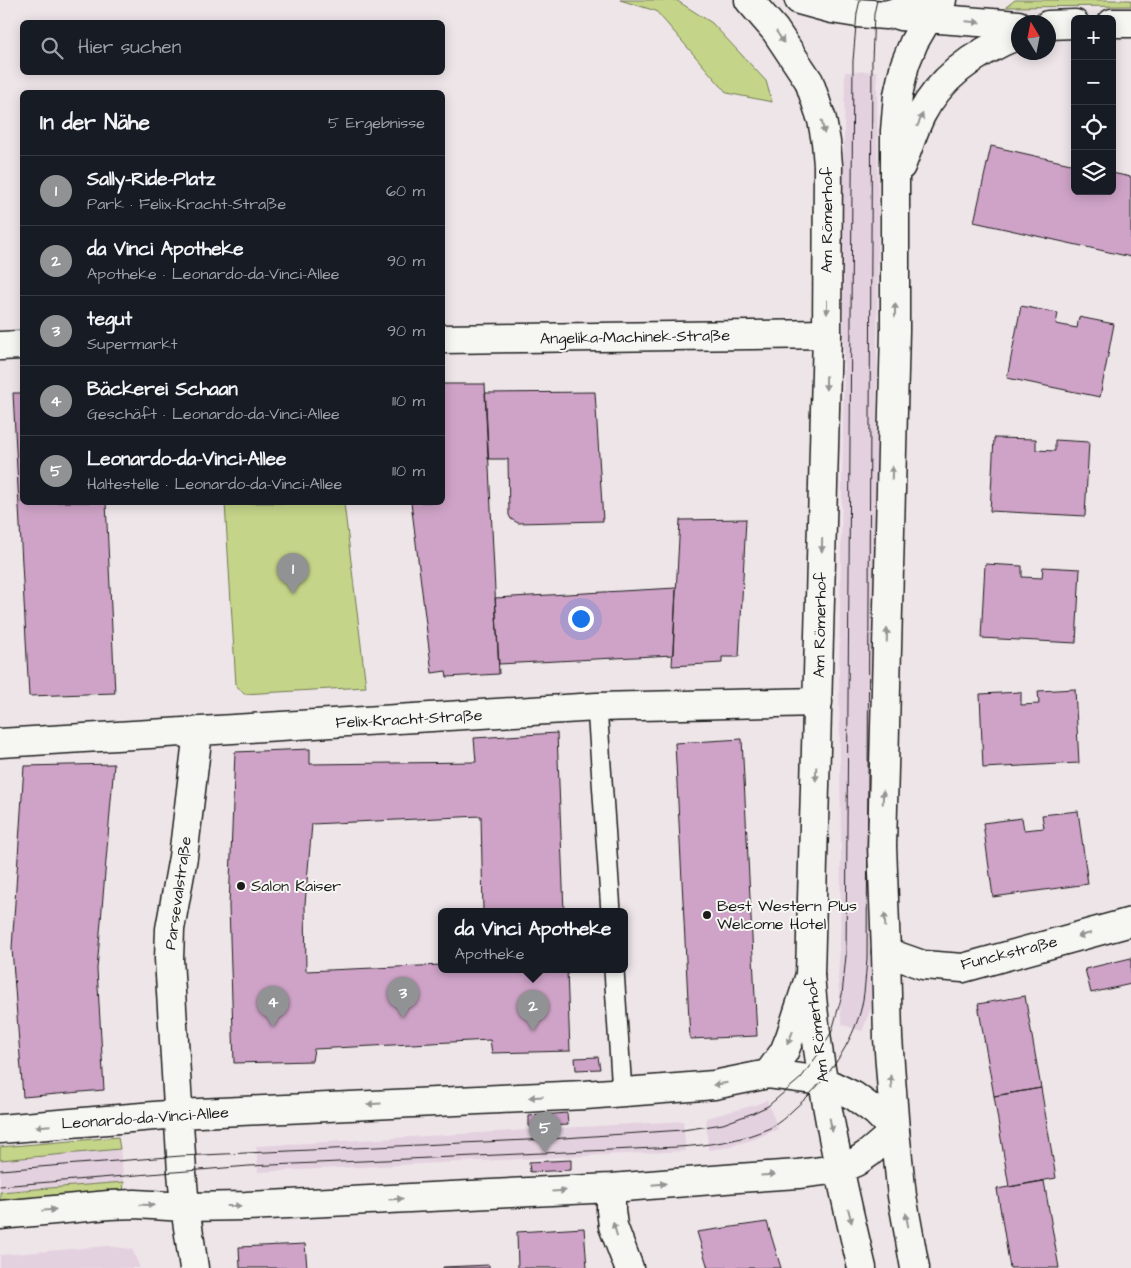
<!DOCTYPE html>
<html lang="de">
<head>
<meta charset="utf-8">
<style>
  :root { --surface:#171b24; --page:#242831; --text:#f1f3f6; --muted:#9ea1a6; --line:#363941; --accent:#919294 }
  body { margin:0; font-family:"Architects Daughter",sans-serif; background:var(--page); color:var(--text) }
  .controls { position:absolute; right:15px; top:15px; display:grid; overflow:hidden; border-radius:8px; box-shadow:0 2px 12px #0003 }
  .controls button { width:45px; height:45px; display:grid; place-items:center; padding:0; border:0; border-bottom:1px solid var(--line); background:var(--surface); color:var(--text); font:25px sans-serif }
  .compass { position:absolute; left:1011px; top:15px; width:45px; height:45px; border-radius:50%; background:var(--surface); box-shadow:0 2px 12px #0003; rotate:350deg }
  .you { position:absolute; left:580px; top:618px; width:18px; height:18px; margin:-12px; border:4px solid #fff; border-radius:50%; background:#1a73e8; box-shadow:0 0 0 8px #1a73e833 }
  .badge { display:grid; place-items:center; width:32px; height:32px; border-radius:50%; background:var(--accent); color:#fff; font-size:16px; font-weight:700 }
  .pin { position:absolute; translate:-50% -41px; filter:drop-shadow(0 1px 2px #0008) }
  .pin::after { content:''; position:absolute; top:26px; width:18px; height:15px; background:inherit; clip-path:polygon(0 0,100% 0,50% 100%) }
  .popup { position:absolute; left:438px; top:908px; width:190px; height:65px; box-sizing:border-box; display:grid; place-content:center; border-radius:8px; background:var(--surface); filter:drop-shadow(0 1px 4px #0005); font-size:16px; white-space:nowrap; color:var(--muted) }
  .popup b { font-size:19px; color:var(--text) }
  .popup::after { content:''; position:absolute; left:50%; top:100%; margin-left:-10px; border:10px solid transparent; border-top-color:var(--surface) }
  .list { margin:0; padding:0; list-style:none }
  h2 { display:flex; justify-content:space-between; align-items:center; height:65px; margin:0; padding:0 20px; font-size:21px }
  h2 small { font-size:16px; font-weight:400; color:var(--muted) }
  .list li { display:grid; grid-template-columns:32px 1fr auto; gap:15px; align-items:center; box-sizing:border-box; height:70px; padding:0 20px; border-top:1px solid var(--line) }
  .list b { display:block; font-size:19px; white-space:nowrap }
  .list p { margin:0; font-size:16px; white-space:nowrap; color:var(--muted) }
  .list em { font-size:16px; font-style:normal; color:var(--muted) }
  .icon { flex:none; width:28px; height:28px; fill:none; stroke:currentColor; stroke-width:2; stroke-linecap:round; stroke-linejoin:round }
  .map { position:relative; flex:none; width:1131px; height:1268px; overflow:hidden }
  .search { position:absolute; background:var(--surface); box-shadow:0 2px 12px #0003; left:20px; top:20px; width:425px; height:55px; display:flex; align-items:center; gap:12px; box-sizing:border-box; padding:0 18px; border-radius:8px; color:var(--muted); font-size:19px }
  .panel { position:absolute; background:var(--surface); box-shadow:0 2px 12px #0003; left:20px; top:90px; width:425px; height:415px; border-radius:8px }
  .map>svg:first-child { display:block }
</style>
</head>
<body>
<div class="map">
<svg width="1131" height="1268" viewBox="0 0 1131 1268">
  <rect width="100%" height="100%" fill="#eee5e9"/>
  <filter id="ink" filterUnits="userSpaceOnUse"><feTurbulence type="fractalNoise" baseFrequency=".02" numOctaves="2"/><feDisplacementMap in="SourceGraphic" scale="10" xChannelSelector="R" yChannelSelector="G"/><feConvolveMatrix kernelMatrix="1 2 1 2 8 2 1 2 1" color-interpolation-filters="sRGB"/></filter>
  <g filter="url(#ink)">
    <path fill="#e4d1df" d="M877 71 878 221 873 949 871 1009 862 1031 843 1025 841 1018 838 979 840 946 841 847 839 674 844 360 843 201 845 72Z
      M767 1100 778 1129 752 1140 724 1148 708 1150 706 1118 755 1105Z
      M683 1121 686 1151 258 1172 256 1146Z
      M120 1149 124 1182 0 1192V1160Z
      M107 1246 132 1249 140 1268H0V1255Z"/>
    <path fill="#c4d589" stroke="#707852" d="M620 0H676L712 23 766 81 772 102 727 93 656 11Z
      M1015 0H1131V6L1006 7Z
      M225 503H344L366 687 244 694 236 685Z
      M118 1137 120 1149 0 1160V1147Z
      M124 1182 123 1194 0 1205V1192Z"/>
    <path fill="#cea3c7" stroke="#1c1c1c" d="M991 146 1075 165V191H1112V173L1131 177V257L974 222Z
      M1021 306 1058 313 1056 324 1077 328 1079 317 1114 324 1100 397 1007 378Z
      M442 384H485L499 674 447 677 446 671 432 673 411 502H442Z
      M595 392 603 521 518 523 511 519 509 515 508 459H488L485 393Z
      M13 393H22V502H106L115 693 29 696Z
      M994 438 1036 439V450L1055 451V440L1089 442 1085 516 990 511Z
      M746 519 739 657H722V663L672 666 680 520Z
      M985 564 1022 566V577L1042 578 1043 567 1080 569 1076 643 981 638Z
      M676 588 673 655 499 664 495 598Z
      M1075 689 1079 763 983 768 980 694 1021 692V705L1039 704 1038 691Z
      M557 733 564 912H483L481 816 312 824 305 904 306 971 442 965V970H567L570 1051 492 1053 490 1040 314 1049 312 1061 234 1063 229 906 235 752 310 749V764L476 762 474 738Z
      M742 739 757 1036 690 1039 675 743Z
      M114 764 97 969 104 1090 23 1097 12 948 24 766Z
      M1078 811 1088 884 993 897 983 823 1022 818 1024 830 1044 828 1042 815Z
      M1131 958V984L1091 993 1085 969Z
      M1025 996 1041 1088 994 1096 978 1004Z
      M598 1057 600 1069 576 1070 575 1058Z
      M1041 1088 1056 1178 1009 1187 994 1096Z
      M567 1113 568 1125 529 1127V1116Z
      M571 1160V1170L530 1172 529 1162Z
      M1044 1181 1059 1268H1010L997 1189Z
      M767 1222 781 1268H708L697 1232Z
      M584 1228 587 1268H518L517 1232Z
      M305 1244 307 1268H240L239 1247Z
      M489 1265V1268H443V1267Z"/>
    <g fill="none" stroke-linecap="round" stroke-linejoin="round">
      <defs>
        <path id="lane" d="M597 707 611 912
          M614 970 622 1092"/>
        <path id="street" d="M442 339 827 334
          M0 346 22 345
          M0 743 597 707 818 702
          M886 952 923 965 963 968 1131 922
          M768 1074 784 1052 790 1037 810 975
          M0 1129 178 1114 585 1095 690 1087 714 1085 768 1074 823 1081 854 1096 876 1112 895 1131 869 1153 856 1162 839 1169 798 1174 738 1178 611 1188 246 1206 185 1207 135 1204 109 1205 0 1215
          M611 1188V1210L613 1226 629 1268
          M194 1268 185 1207 182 1172 169 959 170 929 183 857 198 732"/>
        <path id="secondary" d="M749 0 775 30 809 81 822 120 826 142 828 165 827 334 810 975C813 1010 817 1046 823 1081 833 1144 847 1206 862 1268
          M901 166C908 149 913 131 921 115 941 76 979 51 1018 35
          M915 1268 902 1196 895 1131 888 1038 886 952 882 846 895 331V131L898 95 905 64 914 42 928 18 942 0"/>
        <path id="primary" d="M799 0 832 9 857 13 886 15 920 5 930 0
          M900 16 1018 25
          M1112 23H1131
          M1048 25 1075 24"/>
      </defs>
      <use href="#lane" stroke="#1c1c1c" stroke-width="22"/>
      <use href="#street" stroke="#1c1c1c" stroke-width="31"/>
      <use href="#secondary" stroke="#1c1c1c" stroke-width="31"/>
      <use href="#primary" stroke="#1c1c1c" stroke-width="31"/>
      <use href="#lane" stroke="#f6f6f2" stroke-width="19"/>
      <use href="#street" stroke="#f6f6f2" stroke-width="28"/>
      <use href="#secondary" stroke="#f6f6f2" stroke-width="28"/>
      <use href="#primary" stroke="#f6f6f2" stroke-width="28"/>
      <path stroke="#1c1c1c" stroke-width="1" d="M0 1170 181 1156 549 1139 683 1130 723 1124 753 1113 768 1106 801 1078 819 1053 832 1031 842 995 846 956 853 61 857 13 860 0
        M0 1186 249 1166 678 1147C710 1145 741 1141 770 1128 779 1123 787 1116 794 1109 824 1083 848 1051 860 1013 865 996 865 978 867 960L872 61 874 14 877 0"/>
    </g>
    <defs><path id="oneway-solid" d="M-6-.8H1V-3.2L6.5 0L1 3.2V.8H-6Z" transform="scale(1.25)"/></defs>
    <g fill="#949492">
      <use href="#oneway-solid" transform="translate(973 22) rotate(5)"/>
      <use href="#oneway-solid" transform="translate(780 37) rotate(57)"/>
      <use href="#oneway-solid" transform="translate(920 120) rotate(-67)"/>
      <use href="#oneway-solid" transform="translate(823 127) rotate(79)"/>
      <use href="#oneway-solid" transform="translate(827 307) rotate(90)"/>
      <use href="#oneway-solid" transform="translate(895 310) rotate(-90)"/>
      <use href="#oneway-solid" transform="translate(826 383) rotate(91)"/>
      <use href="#oneway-solid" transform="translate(892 473) rotate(-88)"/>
      <use href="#oneway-solid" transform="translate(822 545) rotate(91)"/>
      <use href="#oneway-solid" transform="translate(887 635) rotate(-88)"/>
      <use href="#oneway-solid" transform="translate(816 774) rotate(92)"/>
      <use href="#oneway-solid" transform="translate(883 797) rotate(-88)"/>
      <use href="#oneway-solid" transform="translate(885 920) rotate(-92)"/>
      <use href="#oneway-solid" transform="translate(1084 935) rotate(165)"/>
      <use href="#oneway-solid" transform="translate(790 1038) rotate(113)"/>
      <use href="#oneway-solid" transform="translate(891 1082) rotate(-95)"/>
      <use href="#oneway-solid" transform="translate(720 1084) rotate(171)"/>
      <use href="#oneway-solid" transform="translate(536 1097) rotate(177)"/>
      <use href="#oneway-solid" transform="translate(374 1104) rotate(177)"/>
      <use href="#oneway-solid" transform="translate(831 1125) rotate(79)"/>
      <use href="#oneway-solid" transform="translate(43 1126) rotate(175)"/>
      <use href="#oneway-solid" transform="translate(768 1175) rotate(-4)"/>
      <use href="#oneway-solid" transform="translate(659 1184) rotate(-5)"/>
      <use href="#oneway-solid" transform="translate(559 1191) rotate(-3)"/>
      <use href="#oneway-solid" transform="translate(396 1199) rotate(-3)"/>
      <use href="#oneway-solid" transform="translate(147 1205) rotate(3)"/>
      <use href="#oneway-solid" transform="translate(234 1206)"/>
      <use href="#oneway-solid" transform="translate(49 1210) rotate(-5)"/>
      <use href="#oneway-solid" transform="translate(850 1216) rotate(76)"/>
      <use href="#oneway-solid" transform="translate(907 1220) rotate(-100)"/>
      <use href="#oneway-solid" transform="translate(615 1229) rotate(-107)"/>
    </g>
  </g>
  <g fill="#1c1c1c" stroke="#f6f6f2" stroke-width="2">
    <circle cx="241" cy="886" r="5"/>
    <circle cx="707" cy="915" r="5"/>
  </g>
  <g text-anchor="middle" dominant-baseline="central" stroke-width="4" stroke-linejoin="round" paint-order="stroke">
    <g font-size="16" fill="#1c1c1c" stroke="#f6f6f2">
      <text transform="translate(827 220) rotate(-90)">Am Römerhof</text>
      <text transform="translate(635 337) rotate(-1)">Angelika-Machinek-Straße</text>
      <text transform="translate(820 625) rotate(-89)">Am Römerhof</text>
      <text transform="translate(409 719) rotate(-3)">Felix-Kracht-Straße</text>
      <text transform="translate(178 893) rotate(-82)">Parsevalstraße</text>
      <text transform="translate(1009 953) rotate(-14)">Funckstraße</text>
      <text transform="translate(817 1030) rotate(-97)">Am Römerhof</text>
      <text transform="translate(145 1118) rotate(-4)">Leonardo-da-Vinci-Allee</text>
    </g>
    <g font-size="16" fill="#1c1c1c" stroke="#f6f6f2" text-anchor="start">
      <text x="251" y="886">Salon Kaiser</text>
      <text x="717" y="906">Best Western Plus<tspan x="717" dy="18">Welcome Hotel</tspan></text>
    </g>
  </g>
</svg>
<div class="controls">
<button>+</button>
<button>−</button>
<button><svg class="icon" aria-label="locate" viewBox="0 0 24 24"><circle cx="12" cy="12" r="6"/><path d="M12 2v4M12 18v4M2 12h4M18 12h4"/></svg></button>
<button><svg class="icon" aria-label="layers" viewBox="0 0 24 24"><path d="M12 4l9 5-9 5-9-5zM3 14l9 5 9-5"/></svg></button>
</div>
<svg class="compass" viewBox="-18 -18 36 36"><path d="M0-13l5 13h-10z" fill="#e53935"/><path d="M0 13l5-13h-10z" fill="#9ea1a6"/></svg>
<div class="you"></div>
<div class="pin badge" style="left:293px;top:594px">1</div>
<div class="pin badge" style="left:533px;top:1031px">2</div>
<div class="popup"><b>da Vinci Apotheke</b>Apotheke</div>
<div class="pin badge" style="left:403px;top:1018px">3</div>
<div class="pin badge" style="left:273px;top:1027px">4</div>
<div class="pin badge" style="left:545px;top:1153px">5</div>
<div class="search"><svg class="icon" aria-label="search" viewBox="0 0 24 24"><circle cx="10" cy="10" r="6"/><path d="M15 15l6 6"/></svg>Hier suchen</div>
<section class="panel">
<h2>In der Nähe<small>5 Ergebnisse</small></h2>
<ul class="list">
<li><span class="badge">1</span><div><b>Sally-Ride-Platz</b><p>Park · Felix-Kracht-Straße</p></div><em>60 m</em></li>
<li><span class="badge">2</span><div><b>da Vinci Apotheke</b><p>Apotheke · Leonardo-da-Vinci-Allee</p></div><em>90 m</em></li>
<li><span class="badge">3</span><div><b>tegut</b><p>Supermarkt</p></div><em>90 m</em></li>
<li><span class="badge">4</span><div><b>Bäckerei Schaan</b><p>Geschäft · Leonardo-da-Vinci-Allee</p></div><em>110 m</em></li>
<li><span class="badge">5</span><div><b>Leonardo-da-Vinci-Allee</b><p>Haltestelle · Leonardo-da-Vinci-Allee</p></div><em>110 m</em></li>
</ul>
</section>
</div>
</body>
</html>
